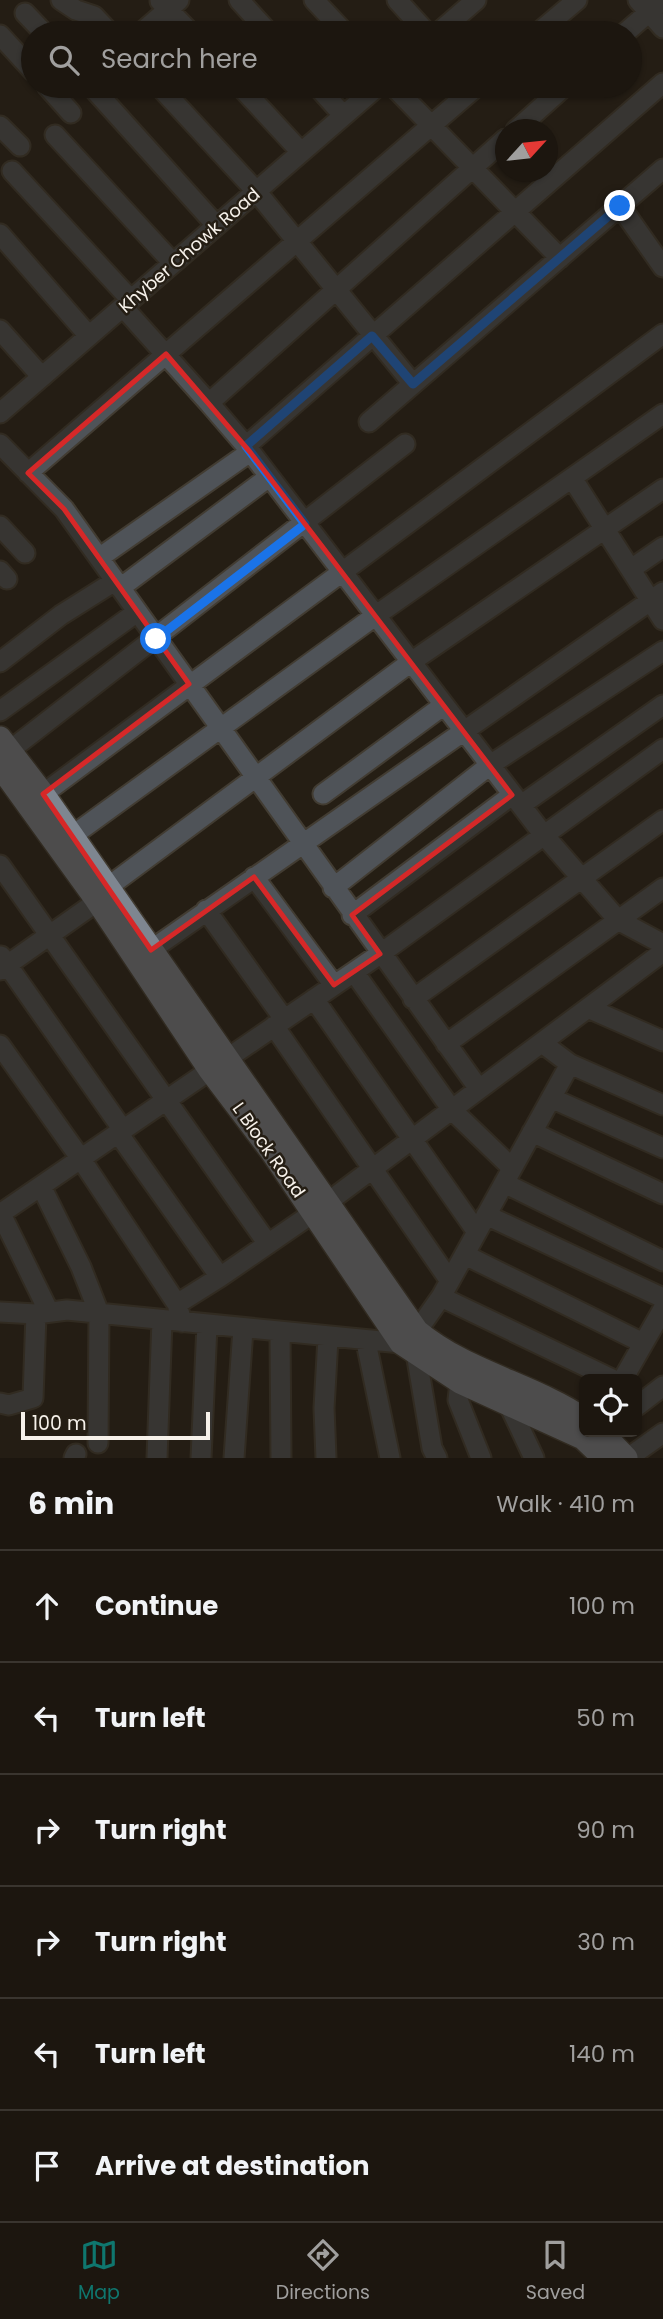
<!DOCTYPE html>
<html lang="en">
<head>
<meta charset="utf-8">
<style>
  :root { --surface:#1c160f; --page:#29231d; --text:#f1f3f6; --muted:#a09f9e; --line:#3a352f; --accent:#0f766e }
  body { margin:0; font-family:Poppins,sans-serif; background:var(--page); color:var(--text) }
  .controls { position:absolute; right:21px; bottom:21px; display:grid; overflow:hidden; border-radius:10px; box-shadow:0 2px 5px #0004 }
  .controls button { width:63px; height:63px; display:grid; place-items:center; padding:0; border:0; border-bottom:2px solid var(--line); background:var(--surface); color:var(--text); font:35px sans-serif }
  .compass { position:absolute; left:495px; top:119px; width:63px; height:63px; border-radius:50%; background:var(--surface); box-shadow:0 2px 5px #0004; rotate:63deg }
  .scale { position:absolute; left:21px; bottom:18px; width:189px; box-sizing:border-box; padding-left:7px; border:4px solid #f6f1ea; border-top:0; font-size:19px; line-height:24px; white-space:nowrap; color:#f6f1ea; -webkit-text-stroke:5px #251e14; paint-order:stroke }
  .stop { position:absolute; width:21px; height:21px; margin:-16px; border:5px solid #1a73e8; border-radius:50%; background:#fff }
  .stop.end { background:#1a73e8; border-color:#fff; box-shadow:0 2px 7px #0008 }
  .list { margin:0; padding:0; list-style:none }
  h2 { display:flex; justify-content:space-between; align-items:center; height:91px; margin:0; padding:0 28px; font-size:30px }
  h2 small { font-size:23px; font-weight:400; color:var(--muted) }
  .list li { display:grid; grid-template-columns:46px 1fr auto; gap:21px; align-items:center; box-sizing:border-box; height:112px; padding:0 28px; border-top:2px solid var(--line) }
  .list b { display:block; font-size:26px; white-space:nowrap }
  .list em { font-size:23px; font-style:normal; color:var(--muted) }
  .icon { flex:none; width:38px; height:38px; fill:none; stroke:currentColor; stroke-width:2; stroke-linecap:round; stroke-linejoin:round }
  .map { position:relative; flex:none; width:663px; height:1458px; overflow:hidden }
  .search { position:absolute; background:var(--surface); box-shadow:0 2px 5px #0004; left:21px; right:21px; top:21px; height:77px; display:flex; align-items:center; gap:18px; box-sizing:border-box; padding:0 24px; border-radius:38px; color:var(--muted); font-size:26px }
  .sheet { height:763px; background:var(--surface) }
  nav { display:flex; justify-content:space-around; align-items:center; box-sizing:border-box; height:98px; border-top:2px solid var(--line); background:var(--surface); font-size:19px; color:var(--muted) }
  nav a { display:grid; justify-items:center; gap:4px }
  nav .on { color:var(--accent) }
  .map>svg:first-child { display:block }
</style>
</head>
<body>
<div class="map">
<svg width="663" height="1458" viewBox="0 0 663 1458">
  <rect width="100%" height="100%" fill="#251e14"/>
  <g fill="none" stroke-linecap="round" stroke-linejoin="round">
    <defs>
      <path id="minor" d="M61 0 76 10 94 16 110 33
        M239 0 269 33
        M314 0 345 33
        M397 0 427 33
        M638 0 663 28
        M160 1 191 33
        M25 13 44 33
        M141 33 179 0
        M438 33 476 0
        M538 33 577 0
        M625 33 663 0
        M0 35 33 71
        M47 86 71 113
        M91 86 216 225
        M159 86 256 191 413 384
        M240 86 301 152
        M317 86 343 115
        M393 86 560 258
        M0 126 20 146
        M516 130 565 86
        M55 135 173 263
        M505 139 209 403 246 446 543 834 618 920 663 944
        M12 171 131 300
        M620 206 663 267
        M0 234 89 336
        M123 307 209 403
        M0 330 42 377
        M0 413 378 86
        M369 422 663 169
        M0 444 64 509 479 1089
        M246 446 663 83
        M28 473 477 86
        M572 478 663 620
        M0 526 25 553
        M99 558 250 452
        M631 569 663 547
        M0 571 7 579
        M120 588 269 477
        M0 662 61 615 115 581
        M0 711 137 612
        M9 751 405 444
        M43 794 663 334
        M323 794 444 705
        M521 805 663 705
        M72 836 375 616 663 414
        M0 865 268 1244
        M254 877 334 985
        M333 888 490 765 663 651
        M206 910 284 1019
        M352 915 512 795
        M151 950 663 592
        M1 956 123 1130
        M0 970 88 908 112 884 411 662 663 489
        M354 972 452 1110 512 1168
        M314 999 477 1232
        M413 999 663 820
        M588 1008 663 1041
        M274 1026 450 1281
        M542 1043 570 1064 663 1105
        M446 1044 663 888
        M0 1045 81 1159 177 1304 182 1322
        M551 1098 663 1148
        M532 1132 663 1194
        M118 1133 220 1277 313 1213
        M504 1183 663 1261
        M41 1186 81 1267 99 1313 98 1443
        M328 1202 663 952
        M0 1214 380 954 663 749
        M1 1214 49 1312
        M486 1215 663 1298
        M465 1255 643 1343
        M441 1297 612 1379
        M177 1304 220 1277
        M0 1312 36 1314 67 1310 401 1343 417 1331 441 1297 570 1064
        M280 1333 281 1458
        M366 1342 390 1458
        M416 1353 432 1448 437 1458
        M623 1379 663 1309
        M460 1382 458 1400 481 1458
        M0 1403 9 1405 33 1398 36 1314
        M637 1406 663 1386
        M510 1407 534 1458
        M74 1458 76 1454
        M157 1458 162 1320
        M201 1458 207 1325
        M234 1458 243 1329
        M326 1458 324 1408 328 1338
        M628 1458 663 1433"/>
      <path id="major" d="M0 738 43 794 417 1331C466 1372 532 1384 584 1419
        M0 766 96 899 210 1070 272 1152 401 1343 460 1382 583 1438 604 1458
        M601 1432 626 1458"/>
    </defs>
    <use href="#minor" stroke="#423c32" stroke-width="23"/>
    <use href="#major" stroke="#423c32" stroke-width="26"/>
    <use href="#minor" stroke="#4f5358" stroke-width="19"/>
    <use href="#major" stroke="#7e8690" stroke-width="23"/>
  </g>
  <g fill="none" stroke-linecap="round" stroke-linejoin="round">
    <path stroke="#1a73e8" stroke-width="9" d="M156 639 305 524 246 446 372 336 413 384 620 206"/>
  </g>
  <path d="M0 0H663V1458H0ZM166 354 250 452 512 795 352 915 380 954 334 985 254 877 151 950 43 794 189 684 64 509 28 473Z" fill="#251e14" fill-opacity=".55" fill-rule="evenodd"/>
  <path fill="none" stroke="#d62828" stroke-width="5" stroke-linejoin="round" d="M166 354 250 452 512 795 352 915 380 954 334 985 254 877 151 950 43 794 189 684 64 509 28 473Z"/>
  <g text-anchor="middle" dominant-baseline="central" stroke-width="5" stroke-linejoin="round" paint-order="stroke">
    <g font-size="18" fill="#f6f1ea" stroke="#251e14">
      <text transform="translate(189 250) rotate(-41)">Khyber Chowk Road</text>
      <text transform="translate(269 1150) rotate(55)">L Block Road</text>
    </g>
  </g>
</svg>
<div class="controls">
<button><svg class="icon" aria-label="locate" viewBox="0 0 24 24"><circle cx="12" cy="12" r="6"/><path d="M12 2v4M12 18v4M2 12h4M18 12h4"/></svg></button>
</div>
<svg class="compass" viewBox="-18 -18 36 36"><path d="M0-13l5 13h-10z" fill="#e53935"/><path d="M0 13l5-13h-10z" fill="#a09f9e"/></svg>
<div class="scale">100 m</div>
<div class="stop" style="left:156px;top:639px"></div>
<div class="stop end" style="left:620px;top:206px"></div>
<div class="search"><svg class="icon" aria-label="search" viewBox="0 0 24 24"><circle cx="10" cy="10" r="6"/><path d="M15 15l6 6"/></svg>Search here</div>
</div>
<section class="sheet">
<h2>6 min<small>Walk · 410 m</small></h2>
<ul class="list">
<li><svg class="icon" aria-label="ahead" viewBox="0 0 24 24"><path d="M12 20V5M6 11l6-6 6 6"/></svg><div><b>Continue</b></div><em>100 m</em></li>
<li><svg class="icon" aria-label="left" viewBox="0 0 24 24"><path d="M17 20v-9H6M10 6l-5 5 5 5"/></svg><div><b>Turn left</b></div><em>50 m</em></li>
<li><svg class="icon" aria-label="right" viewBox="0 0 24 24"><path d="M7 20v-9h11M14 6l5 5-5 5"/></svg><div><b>Turn right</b></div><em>90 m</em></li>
<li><svg class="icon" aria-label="right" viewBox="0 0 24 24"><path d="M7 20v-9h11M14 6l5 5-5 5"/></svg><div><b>Turn right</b></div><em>30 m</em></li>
<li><svg class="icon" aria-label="left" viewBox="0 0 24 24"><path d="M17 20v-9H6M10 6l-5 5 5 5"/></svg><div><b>Turn left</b></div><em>140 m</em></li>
<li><svg class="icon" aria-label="arrive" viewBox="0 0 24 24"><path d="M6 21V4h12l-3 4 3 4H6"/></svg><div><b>Arrive at destination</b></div></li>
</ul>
</section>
<nav>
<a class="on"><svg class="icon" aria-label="map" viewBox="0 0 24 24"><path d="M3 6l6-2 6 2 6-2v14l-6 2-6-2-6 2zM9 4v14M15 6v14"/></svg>Map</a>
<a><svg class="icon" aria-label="directions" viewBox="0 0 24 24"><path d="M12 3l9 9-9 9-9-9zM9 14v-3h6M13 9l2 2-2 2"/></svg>Directions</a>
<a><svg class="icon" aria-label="saved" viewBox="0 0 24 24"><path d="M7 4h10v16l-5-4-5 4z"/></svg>Saved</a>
</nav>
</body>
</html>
